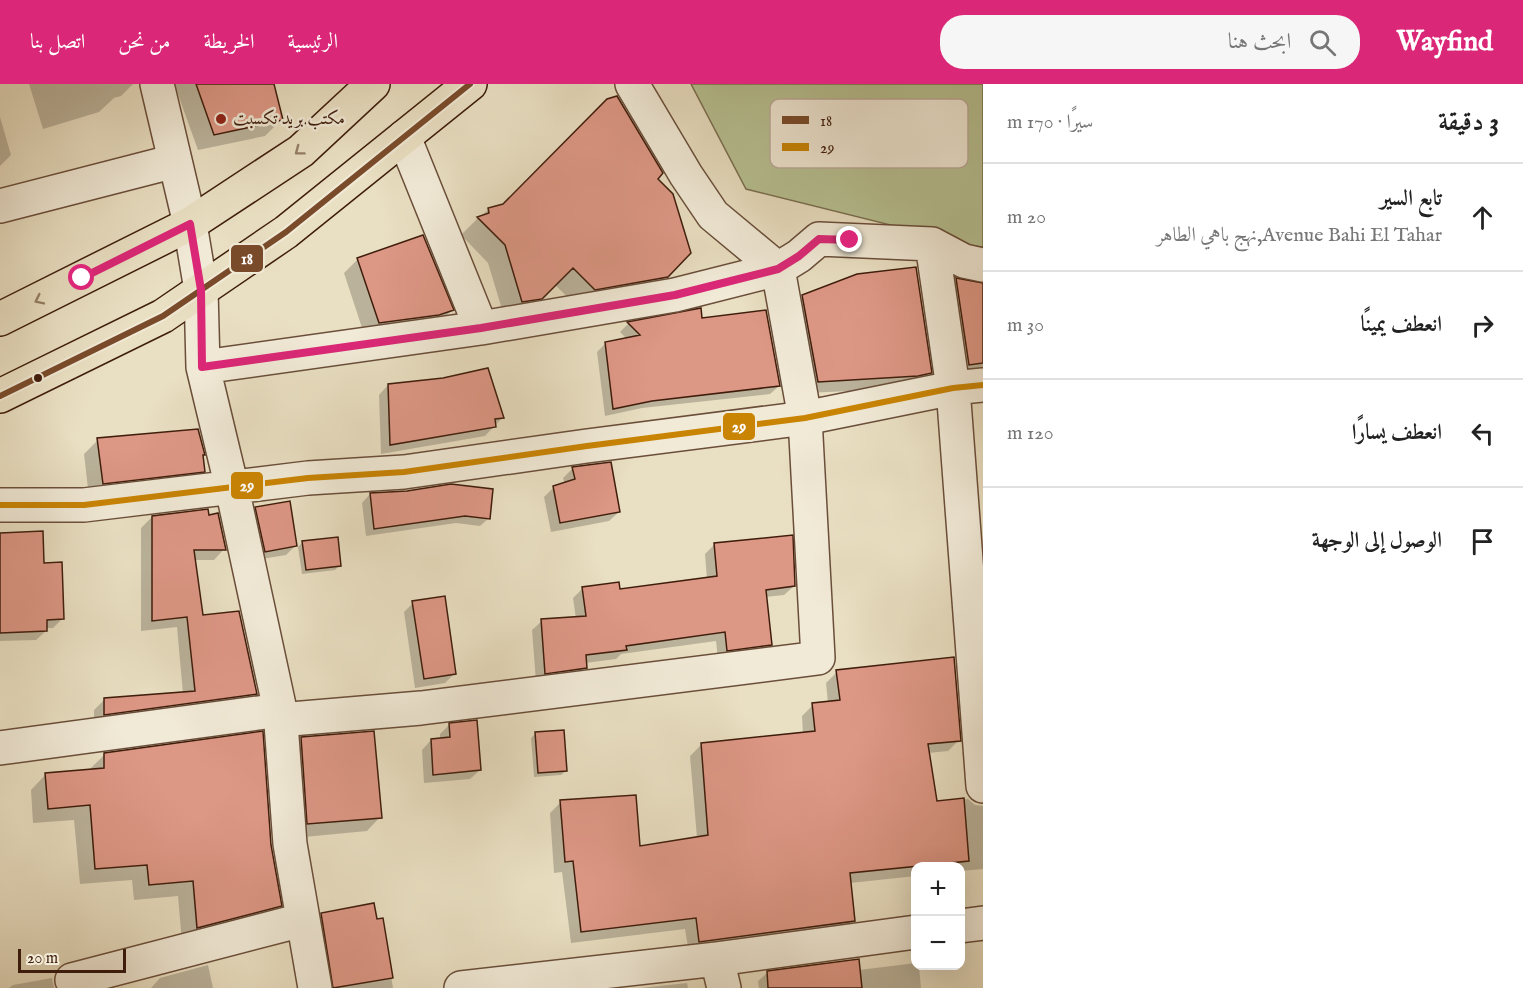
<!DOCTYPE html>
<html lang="ar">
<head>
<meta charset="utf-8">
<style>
  :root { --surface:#fff; --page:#f6f6f6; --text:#222; --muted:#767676; --line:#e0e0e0; --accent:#db2777 }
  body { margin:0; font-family:"IM FELL English",Amiri,serif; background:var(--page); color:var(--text); direction:rtl }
  .controls { position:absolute; right:18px; bottom:18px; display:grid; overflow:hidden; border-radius:12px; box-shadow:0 6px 24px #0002 }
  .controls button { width:54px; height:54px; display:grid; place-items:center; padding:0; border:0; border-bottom:2px solid var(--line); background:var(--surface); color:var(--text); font:30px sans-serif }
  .scale { position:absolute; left:18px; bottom:15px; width:108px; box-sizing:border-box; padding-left:6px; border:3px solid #3f1d0c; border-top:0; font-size:16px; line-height:21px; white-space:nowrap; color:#3f1d0c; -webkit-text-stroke:4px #f1ead7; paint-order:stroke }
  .stop { position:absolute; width:18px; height:18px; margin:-14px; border:4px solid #db2777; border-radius:50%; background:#fff }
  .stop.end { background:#db2777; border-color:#fff; box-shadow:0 2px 6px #0008 }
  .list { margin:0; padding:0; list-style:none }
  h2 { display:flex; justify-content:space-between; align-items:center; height:78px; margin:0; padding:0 24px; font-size:26px }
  h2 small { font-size:20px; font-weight:400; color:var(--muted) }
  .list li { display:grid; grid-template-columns:39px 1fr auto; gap:18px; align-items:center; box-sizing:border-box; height:108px; padding:0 24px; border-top:2px solid var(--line) }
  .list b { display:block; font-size:22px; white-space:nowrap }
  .list p { margin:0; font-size:20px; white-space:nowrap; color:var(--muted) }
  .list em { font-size:20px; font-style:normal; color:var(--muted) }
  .icon { flex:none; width:33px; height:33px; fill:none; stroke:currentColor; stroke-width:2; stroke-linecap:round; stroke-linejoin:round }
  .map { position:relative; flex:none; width:983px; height:904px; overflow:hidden; direction:ltr }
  header { display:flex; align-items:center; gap:36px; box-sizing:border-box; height:84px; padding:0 30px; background:var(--accent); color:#fff }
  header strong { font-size:28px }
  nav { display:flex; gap:33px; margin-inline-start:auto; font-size:21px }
  .search { width:420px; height:54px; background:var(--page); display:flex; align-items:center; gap:15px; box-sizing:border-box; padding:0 21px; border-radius:24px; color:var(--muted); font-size:22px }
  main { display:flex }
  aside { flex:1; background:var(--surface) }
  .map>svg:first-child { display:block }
</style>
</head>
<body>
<header>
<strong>Wayfind</strong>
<div class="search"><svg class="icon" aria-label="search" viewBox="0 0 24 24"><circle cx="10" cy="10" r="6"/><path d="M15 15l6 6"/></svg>ابحث هنا</div>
<nav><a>الرئيسية</a><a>الخريطة</a><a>من نحن</a><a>اتصل بنا</a></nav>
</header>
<main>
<aside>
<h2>3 دقيقة<small>سيرًا · 170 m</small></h2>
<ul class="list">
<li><svg class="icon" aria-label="ahead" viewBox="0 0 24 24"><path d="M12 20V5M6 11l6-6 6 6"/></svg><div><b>تابع السير</b><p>Avenue Bahi El Tahar,نهج باهي الطاهر</p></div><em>20 m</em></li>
<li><svg class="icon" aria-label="right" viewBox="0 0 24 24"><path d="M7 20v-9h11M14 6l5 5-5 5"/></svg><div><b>انعطف يمينًا</b></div><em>30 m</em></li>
<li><svg class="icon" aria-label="left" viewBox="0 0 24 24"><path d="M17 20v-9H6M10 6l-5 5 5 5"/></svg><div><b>انعطف يسارًا</b></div><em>120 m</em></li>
<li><svg class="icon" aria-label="arrive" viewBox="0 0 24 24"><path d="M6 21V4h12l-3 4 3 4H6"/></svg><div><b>الوصول إلى الوجهة</b></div></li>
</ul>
</aside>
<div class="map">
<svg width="983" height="904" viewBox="0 0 983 904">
  <rect width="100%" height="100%" fill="#e9dfc2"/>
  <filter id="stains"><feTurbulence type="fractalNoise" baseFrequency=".00333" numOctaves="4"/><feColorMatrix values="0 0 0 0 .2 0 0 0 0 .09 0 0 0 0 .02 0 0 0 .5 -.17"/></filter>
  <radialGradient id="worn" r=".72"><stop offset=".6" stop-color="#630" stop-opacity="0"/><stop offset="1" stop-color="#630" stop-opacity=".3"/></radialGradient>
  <path fill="#b7c193" stroke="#7b6f50" stroke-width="1.5" d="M691 0H983V164L746 105Z"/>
  <path fill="#0003" d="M29 0H133L121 12 114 14 99 28 43 45Z
    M149 0H272L281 36 265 52 198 66 175 2 155 5Z
    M0 33 11 71 0 82Z
    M656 95 690 169 648 210 577 222 555 201 523 232 505 235 488 179 461 151 478 134 488 126Z
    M358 175 452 226 438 240 365 253 344 189Z
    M956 195 983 201V289L957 292 945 207Z
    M803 212 930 289 918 301 850 307 806 309 791 224Z
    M700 225 701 236 779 302 770 310 642 324 605 332 597 268 606 259 627 255 620 248 628 240Z
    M388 301 503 333 485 352 381 370 379 311Z
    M98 356 203 387 189 401 89 413 84 370Z
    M610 379 619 428 609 437 551 448 544 413 554 403 565 400 563 394 572 385Z
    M407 408 489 434 480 442 456 439 366 452 362 419 370 410Z
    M256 424 295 462 286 471 256 476 246 434Z
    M152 433 224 465 214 476H194L202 532 256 610 245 620 94 641V626L105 615 183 610 177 543 141 547V444Z
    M0 450 43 480 63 534 53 544H46V547L36 556 0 557Z
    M303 458 339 482 335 486 302 490 298 463Z
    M714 461 794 502 784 511 765 513 771 560 761 570 718 575 716 557 621 570 616 575 585 579V584L576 593 536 598 532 546 542 537 576 535 573 514 583 504 618 507 707 495 705 470Z
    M413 519 454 590 445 599 415 604 404 528Z
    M837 588 959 656 948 667 928 669 936 718 968 715 975 721 983 722V785L960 787V782H916V792L850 799 854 837 842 848 689 869 685 845 571 859 562 788 554 789 550 729 561 718 638 764 697 754 690 672 701 661 803 650 802 632 813 621 828 619 826 599Z
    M449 641 480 686 470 695 424 699 422 666 431 656 440 655V650Z
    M536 649 566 687 561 691 534 693 531 654Z
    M302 655 380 733 367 747 294 754 288 669Z
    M105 670 280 821 265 837 182 859 178 812 134 816 132 796 80 800 74 736 33 739 31 706 46 690 89 686Z
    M322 830 376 837 382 836 393 904H316L306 845Z
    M916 879V882H919L921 904H759L758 897 767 889 859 886Z
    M208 881 213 904H151L160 894Z
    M52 894 54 904H9L13 901Z
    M687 899 688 904H641Z"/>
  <path fill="#dd9785" stroke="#3f1d0c" stroke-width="1.5" d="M196 0H274L283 36 214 51Z
    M617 12 663 89 658 95 673 110 691 169 668 193 595 206 573 184 542 215 522 218 505 161 477 133 489 129 488 124 503 120 607 15Z
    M423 151 454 226 439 231 379 239 357 174Z
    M916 183 932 289 918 292 818 298 802 211 857 190Z
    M956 194 983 199V279L969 281Z
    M701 224 702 234 766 226 780 302 652 317 613 325 605 258 640 251 627 238Z
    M488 284 504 334 495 335 496 343 390 361 388 300 443 294Z
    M198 345 205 371H203L205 388 103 400 97 354Z
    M611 378 620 428 560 439 553 402 575 395 572 383Z
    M451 400 493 405 490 435 465 432 374 445 370 409 407 407Z
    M290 417 297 462 265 468 255 423Z
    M208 425 209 431 218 429 226 466H194L203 531 239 527 257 610 104 631V614L195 607 187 533 152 537V432Z
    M43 447 44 479 62 478 64 535 47 536V547L0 549V449Z
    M793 451 795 502 766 506 772 561 727 567 725 548 626 562 627 566 586 571 587 584 545 590 541 535 586 532 582 503 619 498 620 505 717 492 714 459Z
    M338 453 341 482 306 486 302 457Z
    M445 512 456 590 424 595 412 517Z
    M954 573 961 657 928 660 937 717 964 714 969 777 850 789 855 837 699 858 696 834 581 848 573 777 565 778 560 716 636 711 640 762 708 751 701 659 815 647 812 619 840 616 836 586Z
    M477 636 481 686 433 691 431 655 450 653 449 639Z
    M564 646 567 687 538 689 535 648Z
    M263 647 271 761 282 822 197 844 193 797 149 801 147 781 95 785 90 721 48 725 45 689 104 684V669Z
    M374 647 382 734 307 740 301 653Z
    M374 819 377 835 383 834 393 894 333 904 321 829Z
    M859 875 862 904H768L767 887Z"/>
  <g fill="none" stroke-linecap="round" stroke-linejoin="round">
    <defs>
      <path id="minor" d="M157 0 190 140 201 206 203 283 232 404 280 626 290 760 315 904
        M632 0 686 91 713 131 778 185 799 172 819 155 932 160 964 177 983 181
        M404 53 481 244
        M0 122 175 77
        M932 160 953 304 983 702
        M203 283 481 244 675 211 778 185 805 334 818 574 421 624 279 636
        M0 421H84L308 394 404 388 587 362 805 334 953 304 983 301
        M0 664 280 626
        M960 842 983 839
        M717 875 724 904
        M72 896 302 836
        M461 904 717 875 916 848"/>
      <path id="major" d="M0 235 190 140 301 67 373 0
        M0 312 163 232 286 148 470 0"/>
    </defs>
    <use href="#minor" stroke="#6a4e3a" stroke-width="36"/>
    <use href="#major" stroke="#3f1d0c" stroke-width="36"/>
    <use href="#minor" stroke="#f1ead7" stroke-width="33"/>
    <use href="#major" stroke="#e9dfc2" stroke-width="33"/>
    <defs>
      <path id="bus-1" d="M0 312 163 232 286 148 470 0"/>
      <path id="bus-2" d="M0 421H84L308 394 404 388 587 362 805 334 953 304 983 301"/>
    </defs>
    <use href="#bus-1" stroke="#f1ead7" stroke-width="10"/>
    <use href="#bus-2" stroke="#f1ead7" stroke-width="10"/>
    <use href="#bus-1" stroke="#7a4b2a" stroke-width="6"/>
    <use href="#bus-2" stroke="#c98403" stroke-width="6"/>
  </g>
  <defs><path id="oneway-chevron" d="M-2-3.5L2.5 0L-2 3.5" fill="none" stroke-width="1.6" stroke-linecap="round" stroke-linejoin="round" transform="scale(1.5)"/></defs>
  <g stroke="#947e67">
    <use href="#oneway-chevron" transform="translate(299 67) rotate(143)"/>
    <use href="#oneway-chevron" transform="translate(39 216) rotate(154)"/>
  </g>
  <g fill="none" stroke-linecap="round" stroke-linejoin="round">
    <path stroke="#db2777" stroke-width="8" d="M82 194 190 140 201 206 202 283 481 244 675 211 778 185 799 172 819 155 850 156"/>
  </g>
  <circle fill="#8f2418" stroke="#f1ead7" stroke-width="2" cx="221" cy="35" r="6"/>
  <circle fill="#3f1d0c" stroke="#f1ead7" stroke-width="2" cx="38" cy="294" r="5"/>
  <g text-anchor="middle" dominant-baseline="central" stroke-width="5" stroke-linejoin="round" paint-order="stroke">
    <g font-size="18" fill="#3f1d0c" stroke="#f1ead7" text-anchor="start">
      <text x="233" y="35">مكتب بريد تكسبت</text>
    </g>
  </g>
  <rect x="770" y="15" width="198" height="69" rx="9" fill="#f1ead7" stroke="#bcac9a" stroke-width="1.5"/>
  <rect x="782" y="32" width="27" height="8" fill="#7a4b2a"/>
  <rect x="782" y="59" width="27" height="8" fill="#c98403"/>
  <g font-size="16" fill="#3f1d0c">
    <text x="820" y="42">18</text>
    <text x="820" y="69">29</text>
  </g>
  <g stroke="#f1ead7" stroke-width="2">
    <rect x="230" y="160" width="34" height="29" rx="6" fill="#7a4b2a"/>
    <rect x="722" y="328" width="34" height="29" rx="6" fill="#c98403"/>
    <rect x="230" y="387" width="34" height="29" rx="6" fill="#c98403"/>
  </g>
  <g font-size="16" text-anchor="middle" font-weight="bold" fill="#fff">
    <text x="247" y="180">18</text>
    <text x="739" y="348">29</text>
    <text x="247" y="407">29</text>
  </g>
  <rect width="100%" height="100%" filter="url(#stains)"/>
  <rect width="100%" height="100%" fill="url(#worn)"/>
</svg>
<div class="controls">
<button>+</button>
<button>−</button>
</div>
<div class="scale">20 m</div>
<div class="stop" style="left:82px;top:194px"></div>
<div class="stop end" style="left:850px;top:156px"></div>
</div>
</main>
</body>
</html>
